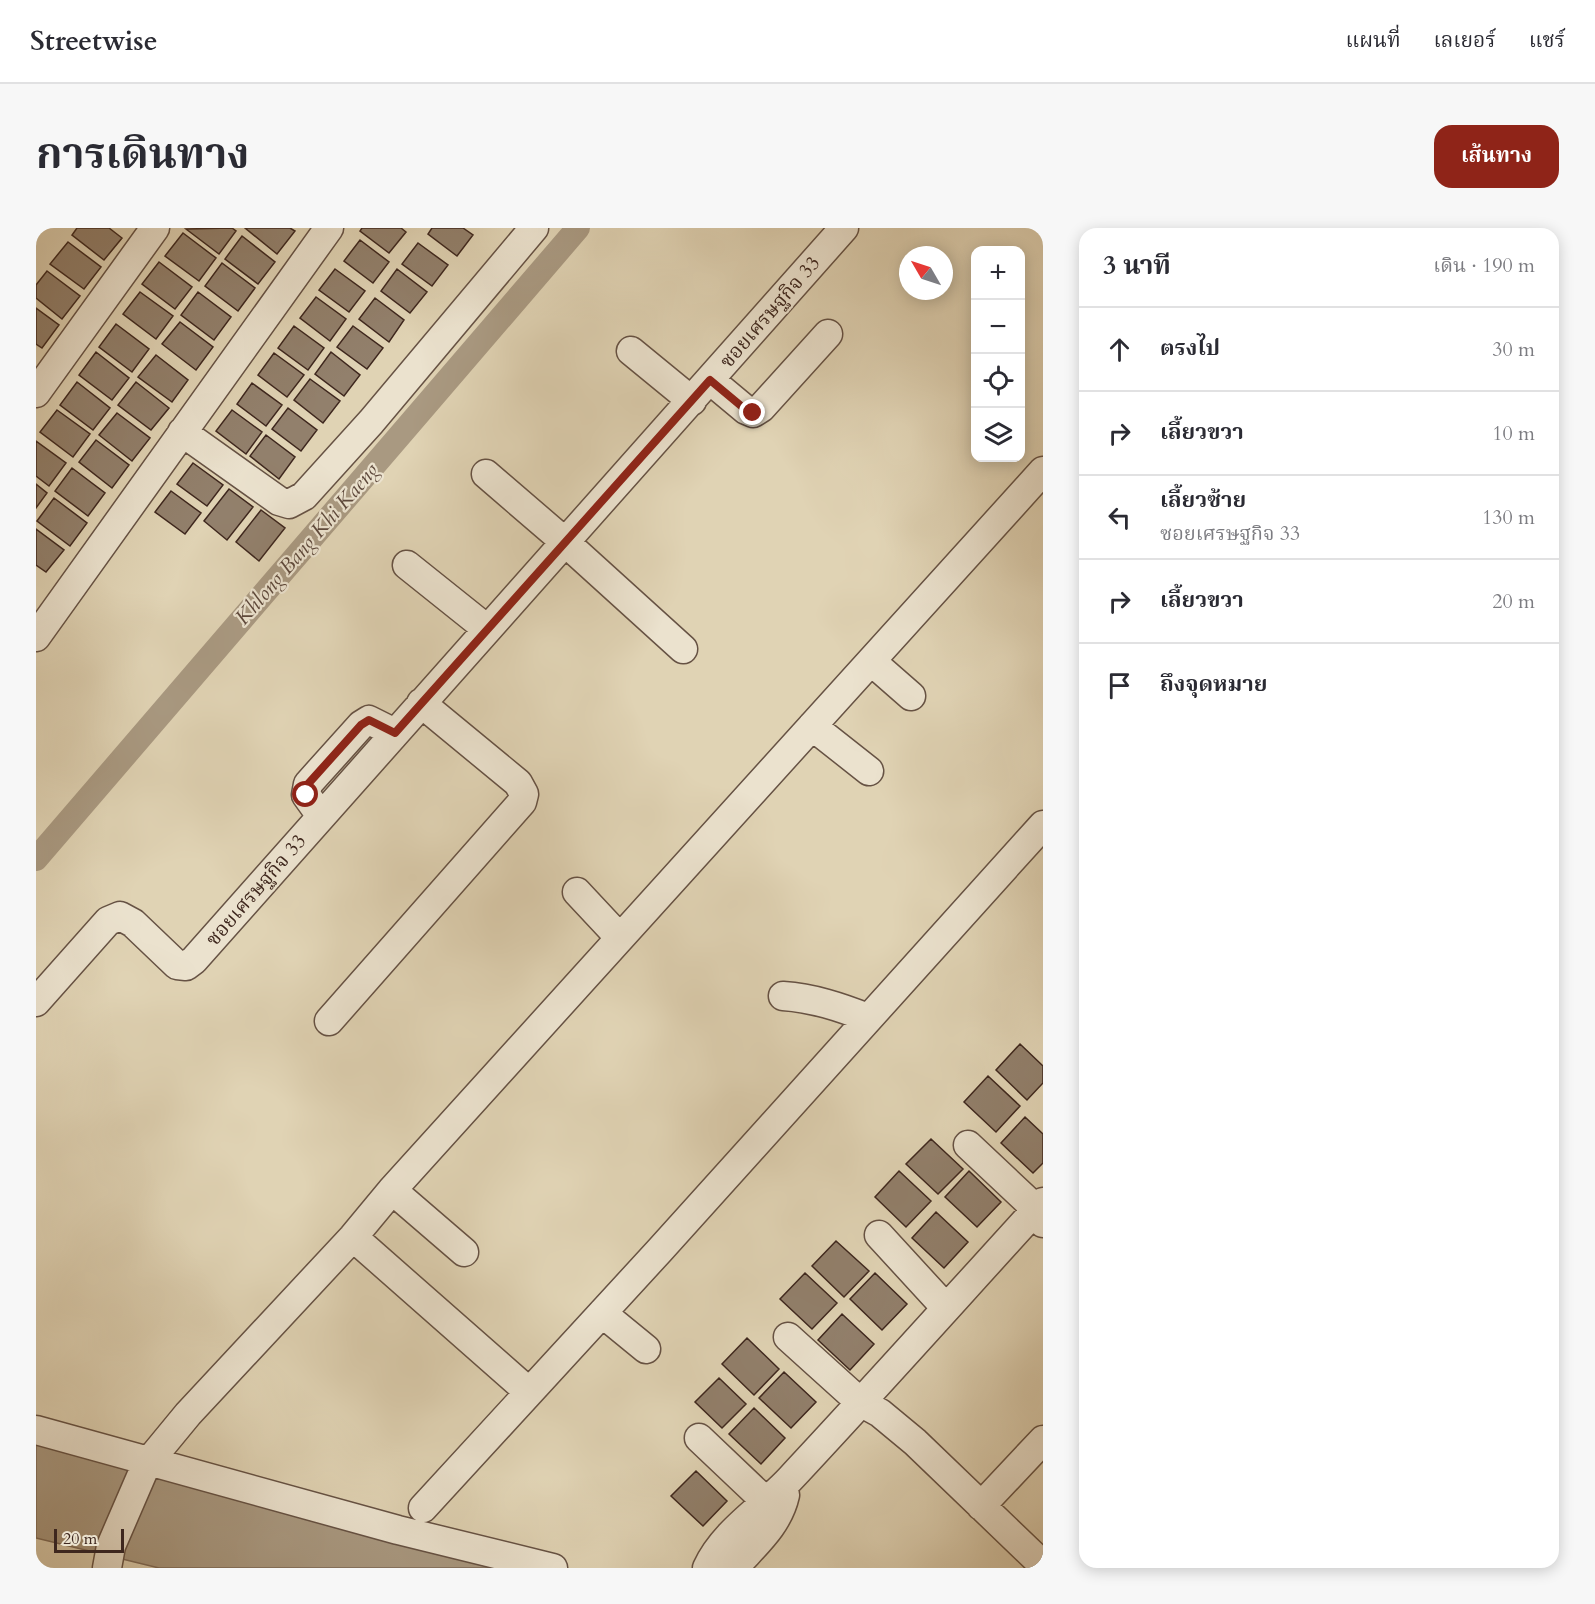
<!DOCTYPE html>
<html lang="th">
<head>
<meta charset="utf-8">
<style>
  :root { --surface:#fff; --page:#f7f7f7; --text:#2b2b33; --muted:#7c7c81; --line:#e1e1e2; --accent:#8f2418 }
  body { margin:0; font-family:Cardo,"Noto Serif Thai",serif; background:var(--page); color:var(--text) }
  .controls { position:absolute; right:18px; top:18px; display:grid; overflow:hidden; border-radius:12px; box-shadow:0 3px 15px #0003 }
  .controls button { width:54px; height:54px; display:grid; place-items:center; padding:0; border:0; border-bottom:2px solid var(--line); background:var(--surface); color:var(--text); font:30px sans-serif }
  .compass { position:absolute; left:863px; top:18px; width:54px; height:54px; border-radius:50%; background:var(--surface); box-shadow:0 3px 15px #0003; rotate:309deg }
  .scale { position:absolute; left:18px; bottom:15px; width:70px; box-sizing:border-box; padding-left:6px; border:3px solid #3e271e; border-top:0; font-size:16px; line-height:21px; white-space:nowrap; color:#3e271e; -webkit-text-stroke:4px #ebe2ce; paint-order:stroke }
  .stop { position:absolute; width:18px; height:18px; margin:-14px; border:4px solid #8f2418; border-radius:50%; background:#fff }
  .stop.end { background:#8f2418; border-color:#fff; box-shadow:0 2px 6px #0008 }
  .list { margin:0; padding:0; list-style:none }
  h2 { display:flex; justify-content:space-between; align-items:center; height:78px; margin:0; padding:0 24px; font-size:26px }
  h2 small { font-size:20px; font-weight:400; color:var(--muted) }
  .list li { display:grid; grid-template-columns:39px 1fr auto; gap:18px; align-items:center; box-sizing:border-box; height:84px; padding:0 24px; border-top:2px solid var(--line) }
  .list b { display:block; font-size:22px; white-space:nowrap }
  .list p { margin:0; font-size:20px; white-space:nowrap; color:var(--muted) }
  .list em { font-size:20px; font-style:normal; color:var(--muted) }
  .icon { flex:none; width:33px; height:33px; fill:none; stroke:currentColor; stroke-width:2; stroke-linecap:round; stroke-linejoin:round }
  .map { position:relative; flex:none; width:1007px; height:1340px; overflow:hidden; border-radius:18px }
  header { display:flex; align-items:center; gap:36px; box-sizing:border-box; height:84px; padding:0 30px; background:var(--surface); border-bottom:2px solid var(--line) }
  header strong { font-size:28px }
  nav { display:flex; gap:33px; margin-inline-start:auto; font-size:21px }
  .intro { display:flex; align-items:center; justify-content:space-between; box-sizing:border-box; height:144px; padding:0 36px }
  h1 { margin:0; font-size:42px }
  .button { padding:15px 27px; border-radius:18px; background:var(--accent); color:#fff; font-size:21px; font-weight:700 }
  main { display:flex; gap:36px; padding:0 36px }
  aside { flex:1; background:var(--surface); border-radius:18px; box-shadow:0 3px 15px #0003 }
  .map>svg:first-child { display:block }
</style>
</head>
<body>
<header>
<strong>Streetwise</strong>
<nav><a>แผนที่</a><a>เลเยอร์</a><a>แชร์</a></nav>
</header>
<div class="intro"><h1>การเดินทาง</h1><a class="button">เส้นทาง</a></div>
<main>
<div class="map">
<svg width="1007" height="1340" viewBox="0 0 1007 1340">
  <rect width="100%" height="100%" fill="#e0d3b4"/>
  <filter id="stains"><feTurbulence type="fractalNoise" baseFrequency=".00333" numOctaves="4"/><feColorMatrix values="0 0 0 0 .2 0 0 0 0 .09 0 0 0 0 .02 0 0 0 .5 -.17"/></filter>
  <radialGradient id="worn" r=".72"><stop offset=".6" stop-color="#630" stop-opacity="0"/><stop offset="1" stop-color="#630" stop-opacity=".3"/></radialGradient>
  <path fill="#a99981" stroke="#7e6b59" stroke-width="1.5" d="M0 1209 496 1340H123L0 1310Z"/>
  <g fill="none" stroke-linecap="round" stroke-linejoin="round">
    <path stroke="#a99981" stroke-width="24" d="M0 631 542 0"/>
  </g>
  <path fill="#92806c" stroke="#3e271e" stroke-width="1.5" d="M41 0H73L86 10 68 32 36 7Z
    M196 0 200 3 183 26 150 1Z
    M209 0H254L259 3 241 26Z
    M326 0H365L370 4 353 25 324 3Z
    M396 0H427L437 7 421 28 392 6Z
    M147 5 180 30 163 53 129 28Z
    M206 8 239 34 222 56 189 31Z
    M324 12 353 34 337 55 308 33Z
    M32 14 65 39 48 61 14 36Z
    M382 15 412 37 396 58 366 36Z
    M123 34 156 59 139 81 106 56Z
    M186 35 219 60 202 83 169 58Z
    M299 41 329 63 313 84 283 62Z
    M361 41 391 64 374 85 345 63Z
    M11 43 44 68 26 91 0 70V57Z
    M104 64 137 88 120 111 87 86Z
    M162 64 195 89 178 112 145 87Z
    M280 69 310 91 294 113 264 90Z
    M339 70 368 92 353 114 323 91Z
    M0 80 23 97 6 120 0 116Z
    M144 94 177 119 160 142 126 116Z
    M80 96 113 121 96 144 63 119Z
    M258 98 288 120 272 142 242 120Z
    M317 98 347 120 331 141 301 119Z
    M60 124 93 150 76 172 43 147Z
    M295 124 324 147 308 168 279 146Z
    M238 125 268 147 251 169 222 147Z
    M120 127 152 152 136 174 102 149Z
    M274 151 304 173 287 195 258 172Z
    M41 154 74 180 57 202 24 177Z
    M100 154 133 180 115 202 82 177Z
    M216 155 246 177 230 198 201 176Z
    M252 180 281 202 265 223 236 201Z
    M21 182 54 206 37 229 4 204Z
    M196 182 226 204 210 226 180 203Z
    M81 185 114 210 96 233 63 207Z
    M230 207 259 229 243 251 214 228Z
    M60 212 93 237 76 260 43 234Z
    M0 213 30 235 13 258 0 248Z
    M157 235 187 257 171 278 141 256Z
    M36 240 69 265 52 288 19 263Z
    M0 256 11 265 0 280Z
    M193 261 217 279 191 312 168 293Z
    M135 263 165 285 149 306 119 284Z
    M18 270 51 295 34 318 1 293Z
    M225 282 249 300 223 333 200 314Z
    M0 301 28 322 10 344 0 337Z
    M984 816 1007 838V855L991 872 960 842Z
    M952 848 984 878 960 904 928 874Z
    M989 889 1007 906V935L997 945 965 915Z
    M895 911 927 941 902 966 870 936Z
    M863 943 895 973 870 999 839 969Z
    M933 943 965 974 941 999 909 969Z
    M900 984 932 1014 908 1040 876 1010Z
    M800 1013 833 1043 808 1069 776 1038Z
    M769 1045 801 1075 776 1101 744 1071Z
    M839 1045 871 1076 846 1102 814 1071Z
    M806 1086 838 1116 814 1142 782 1112Z
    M711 1110 743 1141 718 1167 686 1136Z
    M748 1144 780 1174 755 1200 723 1170Z
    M683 1150 710 1176 686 1200 659 1174Z
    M718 1180 749 1210 725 1236 693 1206Z
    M660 1243 691 1273 667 1298 635 1268Z"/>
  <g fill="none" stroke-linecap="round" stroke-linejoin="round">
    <defs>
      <path id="minor" d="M595 123 656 173
        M674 152 710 182 717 185 725 180 792 106
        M0 165 119 0
        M146 204 243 273 253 276 268 268 335 194 498 0
        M450 246 529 314 647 421
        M371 337 451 401
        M0 409 293 0
        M835 433 875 468
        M776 498 833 543
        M285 588 270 567 272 556 325 497 333 492 359 505
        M541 664 584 710
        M747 768C777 770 804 779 832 790
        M0 774 72 693 84 688 97 695 141 737 150 738 158 732 808 0
        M293 793 486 574 488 566 482 555 385 475
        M932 917 1000 981 1007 995
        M356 962 428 1024
        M843 1007 910 1080
        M317 1009 493 1164
        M566 1085 610 1121
        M752 1109 824 1174 844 1185 879 1214 1007 1337
        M0 1202 362 1302 517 1340
        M663 1210 742 1285
        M945 1278 1007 1212
        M387 1280 624 1022 1007 597
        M71 1340 75 1318 110 1237 152 1186 317 1009 356 962 1007 243
        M671 1340C688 1303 727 1280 754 1251 840 1159 923 1066 1007 974
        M698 1340C718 1317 742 1298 749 1267"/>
    </defs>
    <use href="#minor" stroke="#665244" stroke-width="31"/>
    <use href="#minor" stroke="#ebe2ce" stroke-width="28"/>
  </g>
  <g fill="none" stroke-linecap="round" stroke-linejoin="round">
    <path stroke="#8f2418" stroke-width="8" d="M270 567 272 556 325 497 333 492 359 505 674 152 710 182 717 185"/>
  </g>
  <g text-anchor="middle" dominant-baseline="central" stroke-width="4.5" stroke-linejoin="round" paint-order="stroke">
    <g font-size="20" fill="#3e271e" stroke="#ebe2ce">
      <text transform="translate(734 84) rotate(-49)">ซอยเศรษฐกิจ 33</text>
      <text transform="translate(220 662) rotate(-49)">ซอยเศรษฐกิจ 33</text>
    </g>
    <g font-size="21" font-style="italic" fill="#5e493c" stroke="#ebe2ce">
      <text transform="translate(271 316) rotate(-49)">Khlong Bang Khi Kaeng</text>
    </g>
  </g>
  <rect width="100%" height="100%" filter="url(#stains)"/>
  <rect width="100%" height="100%" fill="url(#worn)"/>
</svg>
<div class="controls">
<button>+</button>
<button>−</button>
<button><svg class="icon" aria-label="locate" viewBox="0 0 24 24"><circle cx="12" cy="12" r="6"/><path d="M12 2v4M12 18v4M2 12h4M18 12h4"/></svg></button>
<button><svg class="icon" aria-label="layers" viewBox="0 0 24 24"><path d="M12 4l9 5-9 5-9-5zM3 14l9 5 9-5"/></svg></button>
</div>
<svg class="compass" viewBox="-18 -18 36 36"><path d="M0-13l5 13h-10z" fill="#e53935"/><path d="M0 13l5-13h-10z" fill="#7c7c81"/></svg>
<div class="scale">20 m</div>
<div class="stop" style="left:270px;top:567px"></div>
<div class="stop end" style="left:717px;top:185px"></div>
</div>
<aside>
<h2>3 นาที<small>เดิน · 190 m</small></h2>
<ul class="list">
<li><svg class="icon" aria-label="ahead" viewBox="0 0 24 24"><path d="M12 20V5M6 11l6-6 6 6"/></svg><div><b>ตรงไป</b></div><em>30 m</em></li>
<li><svg class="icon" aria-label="right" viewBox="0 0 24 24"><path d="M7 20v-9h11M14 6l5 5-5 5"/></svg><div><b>เลี้ยวขวา</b></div><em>10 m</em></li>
<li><svg class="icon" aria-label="left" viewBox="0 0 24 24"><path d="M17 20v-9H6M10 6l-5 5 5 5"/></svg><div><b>เลี้ยวซ้าย</b><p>ซอยเศรษฐกิจ 33</p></div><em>130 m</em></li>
<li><svg class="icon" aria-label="right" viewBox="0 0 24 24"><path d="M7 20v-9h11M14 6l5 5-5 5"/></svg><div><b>เลี้ยวขวา</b></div><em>20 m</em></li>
<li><svg class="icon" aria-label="arrive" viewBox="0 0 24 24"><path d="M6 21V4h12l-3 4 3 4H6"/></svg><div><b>ถึงจุดหมาย</b></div></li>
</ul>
</aside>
</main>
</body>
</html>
